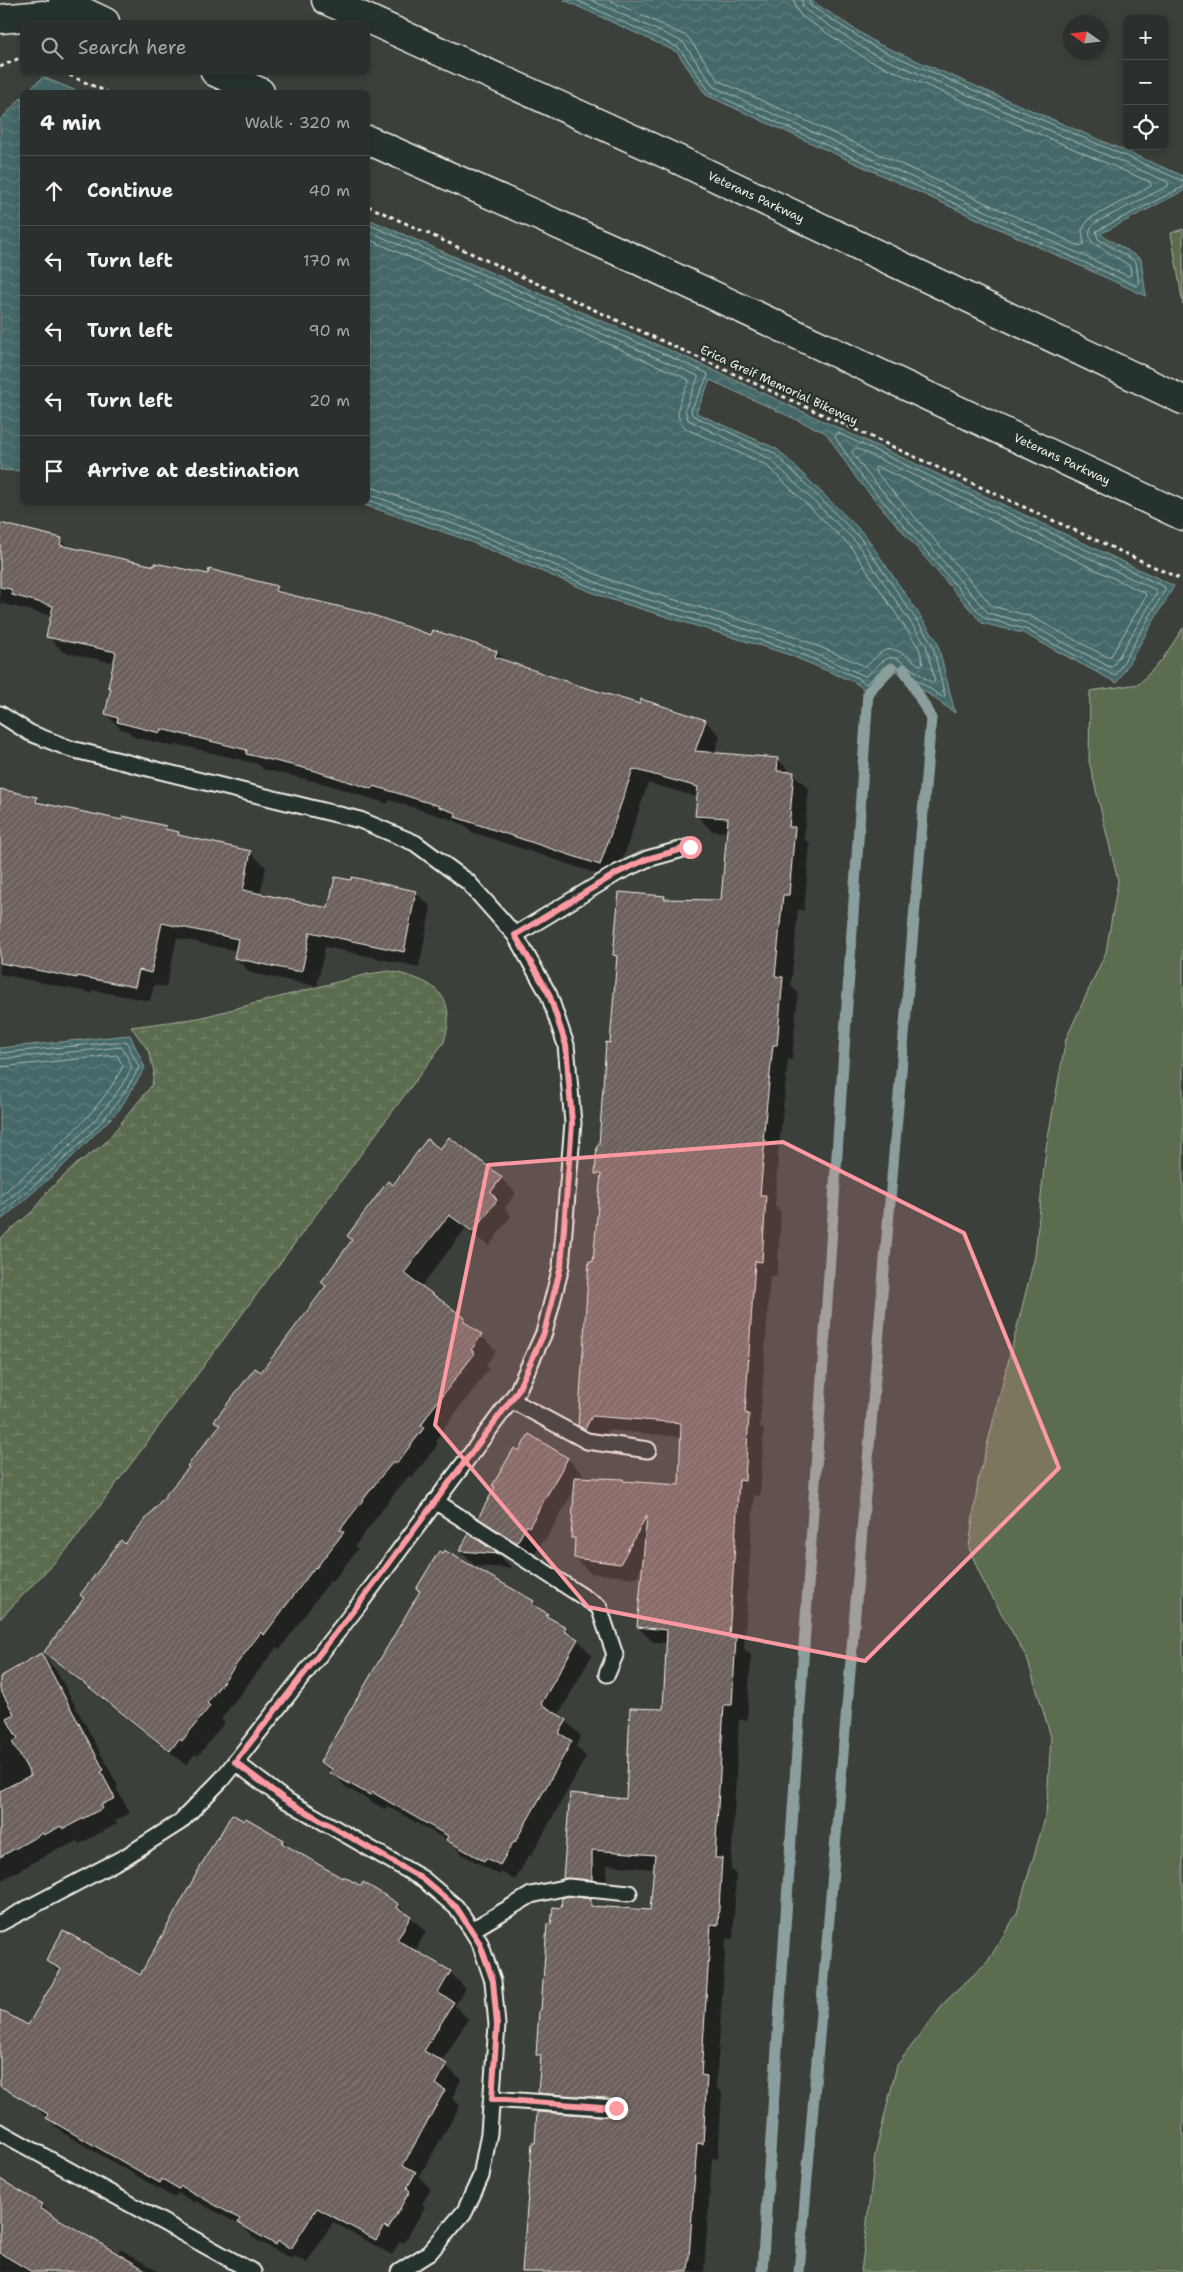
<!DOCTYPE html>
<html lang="en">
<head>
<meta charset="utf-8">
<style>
  :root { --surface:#2c302c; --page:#343834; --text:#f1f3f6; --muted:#a6a9a9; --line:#484b48 }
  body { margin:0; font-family:"Shantell Sans",sans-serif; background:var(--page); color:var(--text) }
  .controls { position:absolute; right:15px; top:15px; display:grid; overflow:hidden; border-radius:8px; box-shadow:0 2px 8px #0003 }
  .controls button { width:45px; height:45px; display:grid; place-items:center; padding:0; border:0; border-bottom:1px solid var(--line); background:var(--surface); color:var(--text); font:25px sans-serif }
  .compass { position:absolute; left:1063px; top:15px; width:45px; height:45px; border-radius:50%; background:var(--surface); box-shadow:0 2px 8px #0003; rotate:284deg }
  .stop { position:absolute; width:15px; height:15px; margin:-11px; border:4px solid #ff9aa2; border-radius:50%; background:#fff }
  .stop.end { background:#ff9aa2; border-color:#fff; box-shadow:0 1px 5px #0008 }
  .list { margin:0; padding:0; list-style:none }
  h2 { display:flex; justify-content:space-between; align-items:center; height:65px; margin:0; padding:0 20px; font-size:21px }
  h2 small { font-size:16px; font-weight:400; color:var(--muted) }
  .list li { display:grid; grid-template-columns:32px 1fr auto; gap:15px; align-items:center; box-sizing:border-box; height:70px; padding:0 20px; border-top:1px solid var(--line) }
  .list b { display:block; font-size:19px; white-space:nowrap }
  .list em { font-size:16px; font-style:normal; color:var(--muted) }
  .icon { flex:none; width:28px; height:28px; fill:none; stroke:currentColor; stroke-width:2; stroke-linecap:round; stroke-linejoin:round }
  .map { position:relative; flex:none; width:1183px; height:2272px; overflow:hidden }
  .search { position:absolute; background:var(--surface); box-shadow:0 2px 8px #0003; left:20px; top:20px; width:350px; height:55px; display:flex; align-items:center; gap:12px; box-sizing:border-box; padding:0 18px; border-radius:8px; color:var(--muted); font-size:19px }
  .panel { position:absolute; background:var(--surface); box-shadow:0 2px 8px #0003; left:20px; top:90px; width:350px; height:415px; border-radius:8px }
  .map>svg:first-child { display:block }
</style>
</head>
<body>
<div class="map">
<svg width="1183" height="2272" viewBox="0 0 1183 2272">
  <defs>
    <pattern id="wetland-marsh" width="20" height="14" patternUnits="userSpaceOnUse" patternTransform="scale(1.25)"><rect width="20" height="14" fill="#5b6d4f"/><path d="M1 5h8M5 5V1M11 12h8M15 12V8" fill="none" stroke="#738268"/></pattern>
    <pattern id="water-waves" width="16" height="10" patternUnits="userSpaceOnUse" patternTransform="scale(1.25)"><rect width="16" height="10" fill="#446869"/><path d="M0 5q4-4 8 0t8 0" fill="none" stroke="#607e7e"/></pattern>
    <pattern id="building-hatch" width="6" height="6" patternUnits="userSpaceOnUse" patternTransform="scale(1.25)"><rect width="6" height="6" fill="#6c605b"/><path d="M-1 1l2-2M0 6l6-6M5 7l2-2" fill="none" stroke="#827773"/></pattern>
  </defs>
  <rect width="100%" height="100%" fill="#3b403b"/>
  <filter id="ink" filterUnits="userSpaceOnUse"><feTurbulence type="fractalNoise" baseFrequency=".02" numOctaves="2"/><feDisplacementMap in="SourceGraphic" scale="10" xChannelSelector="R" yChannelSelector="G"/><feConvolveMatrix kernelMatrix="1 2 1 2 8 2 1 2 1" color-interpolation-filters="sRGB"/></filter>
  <g filter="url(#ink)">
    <path fill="#5b6d4f" stroke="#a8af9c" d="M1183 229V304L1171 233Z
      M1183 628V2272H861L875 2155 897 2065 946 2001 988 1961 1017 1913 1046 1815 1051 1737 1027 1658 982 1579 969 1548 978 1481 1035 1256 1046 1148 1066 1039 1106 952 1118 881 1089 761 1090 691 1139 684 1162 660Z"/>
    <path fill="url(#wetland-marsh)" stroke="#a8af9c" d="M390 971C431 980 459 993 444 1042L70 1546 0 1619V1239L33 1211 47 1192 78 1163 104 1144 152 1085 154 1071 148 1050 131 1027 199 1018 368 974Z"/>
    <path fill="url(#water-waves)" stroke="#8a9f9c" d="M564 0H810L876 43 1183 176V191L1100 234 1141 259 1146 296 706 95 677 52Z
      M43 77 79 92H27Z
      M22 97V471L0 470V120Z
      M368 219 685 357 972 490 1174 586 1117 683 1023 633 982 623 857 479 826 433 710 380 696 413 777 449 865 535 937 641 955 713 891 668 868 692 854 682 787 654 606 598 461 538 359 503 368 502Z
      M130 1035 145 1068 119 1110 61 1168 0 1221V1048Z"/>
    <path fill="#0007" d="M0 524 61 540 71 549 155 568 276 587 282 594 432 637 434 632 497 652 508 663 577 686 640 705 705 721 720 736 714 754 777 759 809 789 804 838 810 844 804 910H798L791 986 798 993 792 1060 788 1059 778 1155 775 1206 781 1212 777 1276H770L760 1426 764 1430 760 1496 754 1495 744 1648 751 1655 747 1720H739L731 1869 736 1875 733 1939H726L716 2087 722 2092 718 2159 712 2158 704 2272H524L616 2119 628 2113 554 2108 539 2092 542 2059 537 2054 553 1925 562 1909 591 1900 599 1908 651 1911 655 1869 607 1865 606 1895 580 1893 565 1878 627 1801 664 1711 668 1643 653 1642 638 1627 644 1564 636 1578 590 1573 575 1558 576 1541 572 1538 576 1487 545 1541 543 1540 533 1557 495 1533 480 1517 529 1436 568 1459 583 1474 580 1479 680 1487 682 1437 608 1430 600 1444 580 1425 602 1179 596 1173 611 1044 618 959 615 955 664 898 667 901 722 902 728 832 712 831 696 815 698 797 648 783 616 880 472 832 466 826 453 820 389 800 388 804 329 785 263 769 258 764 176 744V747L134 737 128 731 121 729 106 714 112 689 109 686 115 663 63 652 48 636 52 616 0 603Z
      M0 791 36 798 42 804 103 818 165 827 183 838 250 852 266 867 260 895 329 909 415 892 431 907 419 967 325 947 317 986 311 985 251 973 235 958 237 951 177 938 166 987 154 985 150 1001 92 990V993L0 974Z
      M441 1151 501 1178 516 1193 505 1208 511 1216 489 1246 465 1229 421 1287 465 1319 496 1351 486 1365 489 1369 444 1428 436 1442 438 1444 413 1477 410 1475 397 1490 355 1546 358 1549 332 1582 330 1581 280 1649 277 1647 221 1719 225 1722 198 1756 195 1754 186 1765 61 1667 46 1652 126 1546 190 1468 221 1426 216 1421 261 1374 327 1287 394 1187Z
      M469 1536 499 1555 512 1568 476 1566 460 1551Z
      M533 1602 555 1623 566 1628 592 1655 558 1716 566 1721 581 1736 576 1746 586 1757 531 1856 529 1855 515 1880 501 1872 500 1875 463 1855 452 1843 387 1806 385 1809 347 1788 321 1762Z
      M41 1654 56 1670 118 1786 116 1788 130 1813 115 1821 117 1824 79 1844 77 1841 61 1849 59 1848 0 1881V1678Z
      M246 1819 284 1841 294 1852 343 1880 398 1905 426 1932 414 1952 450 1972 465 1988 455 2006 468 2019 442 2062 461 2080 452 2098 460 2106 419 2177 431 2189 422 2204 425 2207 404 2243 400 2241 392 2255 333 2222 307 2263 294 2256 292 2259 255 2239 242 2226 196 2201 195 2203 178 2193 175 2198 63 2133 32 2104 0 2081V2011L28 2027 60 1973 47 1960 141 1977Z
      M0 2181 42 2205 53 2217 117 2255 120 2249 159 2272H0Z"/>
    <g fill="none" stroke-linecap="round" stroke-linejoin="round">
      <path stroke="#aebab5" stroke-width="1" d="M576 0 679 48 710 92 1136 286 1139 284 1136 262 1098 239 1096 231 1183 187
        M591 0 683 42 714 87 1128 276 1131 275 1130 266 1092 242C1088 235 1089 228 1095 223L1168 186V182L871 53 807 11 803 7 802 0
        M609 0 688 37 719 81 1080 246 1084 244 1082 230 1089 219 1151 186 1150 182 868 60 801 16 796 8 794 0
        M808 0 811 6 874 47 1183 181
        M368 224 707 373 708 376 691 410 692 415 774 453 861 539 932 643 945 696 942 697 892 663 887 665 866 684 856 677 789 649 608 594 463 534 368 500
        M368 231 698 376V378L685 409 688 420 770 459 856 542 926 645 935 681 932 683 898 659C882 653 877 671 865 676L791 643 610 588 465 528 368 494
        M368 239 688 379 689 382C681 398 669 418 689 430L766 465 851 547 919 648 923 664 919 665C908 657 894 643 880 653 874 657 871 664 865 666L794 636 613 581 468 521 368 486
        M838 433 1165 587V590L1116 675H1113L1025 629 984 618 861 476 835 437Z
        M856 448 1156 590 1157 593 1113 666 1110 667 1027 623 988 613 866 472 852 452Z
        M878 467 1145 593 1146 596 1111 656 1107 657 1030 616 992 606 875 471V468Z
        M0 1053 126 1041 139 1067C112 1124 47 1173 0 1215
        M0 1059 122 1047 132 1067C107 1120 44 1168 0 1206
        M0 1067 117 1055 123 1066C100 1115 41 1161 0 1196"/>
      <path stroke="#8a9f9c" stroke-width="11" d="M762 2272 868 692 891 668
        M799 2272 931 718 904 669"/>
    </g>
    <path fill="url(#building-hatch)" stroke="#f4f1e8" d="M0 523 62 538 60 545 155 566V563L208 574 209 569 277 586 275 591 370 614 431 635 433 630 497 651 495 657 577 685 640 704 641 699 706 720 695 751 778 758 777 771 794 772 789 827H795L789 895H783L775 976 783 977 777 1045H773L763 1140H765L760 1195H766L762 1262 755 1261 745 1413 749 1414 745 1481 739 1480 729 1637 736 1638 732 1705H724L715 1858H722L718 1925 711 1924 701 2075 707 2076 703 2144 697 2143 688 2272H522L532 2143H535L537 2112 615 2117 623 2114 625 2108 622 2101 617 2099 538 2093 541 2055H536L539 2010H541L547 1924H551L553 1907 561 1908 562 1898 569 1896 591 1899V1906L650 1910 655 1855 592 1850V1880L563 1878 570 1793 626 1799 630 1708 663 1709 667 1630 637 1627 647 1515 620 1564 574 1558 575 1538H571L575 1477 623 1479V1481L679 1485 681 1423 592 1416 585 1429 578 1426 589 1261 593 1262 599 1194 601 1174H595L597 1145H599L606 1042 610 1043 617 956 613 955 619 892 665 896 664 899 721 900 728 818 695 816 698 787 633 769 600 865 455 817 456 813 439 807V806L374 786 372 789 312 770 246 754 247 750 161 729 160 733 117 722 118 718 105 714 111 688 108 687 116 652 46 637 53 606 12 595 11 589 0 587Z
      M0 789 37 797 36 802 103 816 122 820 123 816 166 826 165 829 179 832 178 835 251 851 243 890 328 908 335 877 351 880 352 877 416 891 404 952 310 932 302 971H295L234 958 238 939 162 923 151 973 139 970 135 987 77 976V978L0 963Z
      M449 1137 502 1177 491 1192 497 1200 473 1232 449 1215 404 1273 465 1318 464 1321 482 1335 471 1350 475 1353 429 1413 421 1426 424 1428 397 1463 394 1461 382 1475 340 1530 344 1532 316 1568 315 1567 264 1635 261 1632 207 1703 210 1706 182 1741 179 1739 170 1751 44 1652 84 1598 80 1595 121 1540 125 1544 189 1467 187 1466 220 1425 214 1421 255 1368 261 1372 326 1286 321 1282 352 1240 347 1236 388 1181 393 1185 427 1139 440 1149Z
      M529 1434 568 1458 529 1527 527 1525 517 1543 478 1518 495 1487 492 1486 514 1448 519 1451Z
      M469 1534 499 1554 459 1551Z
      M444 1550 534 1601 532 1604 548 1614 546 1616 566 1627 564 1631 578 1639 541 1704 567 1720 559 1733 572 1741 515 1842 514 1841 500 1865 486 1858 484 1861 446 1840 448 1836 372 1792 370 1795 330 1773 332 1769 320 1762 420 1591 416 1589 439 1551 442 1553Z
      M41 1653 104 1770 101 1772 115 1798 101 1805 103 1808 63 1829 61 1826 44 1835 43 1833 0 1857V1791L31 1775 12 1742 18 1739 6 1718 14 1714 0 1689V1677Z
      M232 1814 244 1821 246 1818 284 1840 282 1843 342 1878 343 1876 361 1886 363 1882 399 1904 397 1908 411 1916 397 1940 451 1971 438 1993 454 2002 424 2051 447 2064 436 2084 445 2090 403 2165 416 2172 407 2188 410 2191 388 2229 385 2226 376 2240 317 2208 291 2249 278 2241 276 2245 238 2223 240 2219 181 2186 179 2189 162 2179 160 2183 46 2118 48 2114 0 2086V2010L28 2025 61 1969 46 1961 63 1930 140 1975 217 1837 218 1838Z
      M0 2179 42 2204 40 2208 149 2272H32L0 2253Z"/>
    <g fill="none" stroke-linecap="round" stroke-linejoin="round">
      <defs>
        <path id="lane" d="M0 714 30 733 71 749 360 820 415 843 468 882 515 935 549 995 566 1045 573 1123 561 1267 544 1333 517 1392 361 1602 222 1779 180 1822 125 1857 0 1923
          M515 935 617 873 647 859 690 847
          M511 1400 587 1441 648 1450
          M435 1501 599 1607 615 1655 607 1674
          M235 1762 284 1799 423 1879 456 1907 472 1930 480 1943 493 1981 497 2025 489 2133 481 2176 465 2211 429 2253 399 2272
          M472 1930 531 1895 568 1887 629 1893
          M492 2099 616 2108
          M0 2132 253 2272"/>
        <path id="primary" d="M326 0 677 159 1183 400
          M63 2 105 22
          M0 19 43 15 77 22
          M215 72 260 92
          M368 140 640 261 1183 516"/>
      </defs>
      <use href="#lane" stroke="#f4f1e8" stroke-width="19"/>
      <use href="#primary" stroke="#f4f1e8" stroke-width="31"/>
      <path stroke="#f4f1e8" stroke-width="3" stroke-dasharray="4 4" stroke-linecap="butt" d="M0 67 22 57
        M62 72 107 92
        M368 206 1183 580"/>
      <use href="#lane" stroke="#26332d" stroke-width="15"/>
      <use href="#primary" stroke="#26332d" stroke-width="28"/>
    </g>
  </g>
  <g fill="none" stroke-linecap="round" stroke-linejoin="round" filter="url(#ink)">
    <path stroke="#ff9aa2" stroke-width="6" d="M616 2108 492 2099 497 2025 493 1981 480 1944 456 1907 423 1879 284 1799 235 1762 360 1602 517 1392 544 1333 561 1266 572 1123 566 1045 549 994 515 935 617 873 647 859 690 847"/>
  </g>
  <path fill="#ff9aa2" fill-opacity="0.2" stroke="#ff9aa2" stroke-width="4" stroke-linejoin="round" d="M783 1142 964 1233 1059 1468 865 1661 588 1607 435 1425 488 1165Z"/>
  <g text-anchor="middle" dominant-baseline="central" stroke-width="4.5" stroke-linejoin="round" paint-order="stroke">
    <g font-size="12" fill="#f4f1e8" stroke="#26332d">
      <text transform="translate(756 197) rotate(25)">Veterans Parkway</text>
      <text transform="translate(779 385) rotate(25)">Erica Greif Memorial Bikeway</text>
      <text transform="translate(1062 459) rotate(25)">Veterans Parkway</text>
    </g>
  </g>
</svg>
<div class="controls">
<button>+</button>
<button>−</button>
<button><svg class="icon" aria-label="locate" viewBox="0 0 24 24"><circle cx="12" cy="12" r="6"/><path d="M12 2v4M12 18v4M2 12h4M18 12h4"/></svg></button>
</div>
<svg class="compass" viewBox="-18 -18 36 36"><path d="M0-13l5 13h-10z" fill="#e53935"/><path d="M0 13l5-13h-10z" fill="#a6a9a9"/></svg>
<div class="stop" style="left:690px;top:847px"></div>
<div class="stop end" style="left:616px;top:2108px"></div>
<div class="search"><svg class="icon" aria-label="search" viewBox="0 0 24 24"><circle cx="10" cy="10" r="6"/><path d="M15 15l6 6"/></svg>Search here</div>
<section class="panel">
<h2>4 min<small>Walk · 320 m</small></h2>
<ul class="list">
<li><svg class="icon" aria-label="ahead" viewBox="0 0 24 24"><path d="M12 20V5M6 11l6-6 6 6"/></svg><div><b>Continue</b></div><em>40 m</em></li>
<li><svg class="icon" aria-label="left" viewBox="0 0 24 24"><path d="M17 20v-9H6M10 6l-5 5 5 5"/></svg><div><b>Turn left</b></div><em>170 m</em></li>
<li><svg class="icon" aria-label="left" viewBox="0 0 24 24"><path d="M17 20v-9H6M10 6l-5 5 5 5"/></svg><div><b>Turn left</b></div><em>90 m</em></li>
<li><svg class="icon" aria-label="left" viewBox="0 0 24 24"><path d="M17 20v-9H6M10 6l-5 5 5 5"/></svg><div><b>Turn left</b></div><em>20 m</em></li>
<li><svg class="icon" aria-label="arrive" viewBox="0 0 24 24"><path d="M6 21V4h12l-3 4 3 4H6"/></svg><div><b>Arrive at destination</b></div></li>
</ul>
</section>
</div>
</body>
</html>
